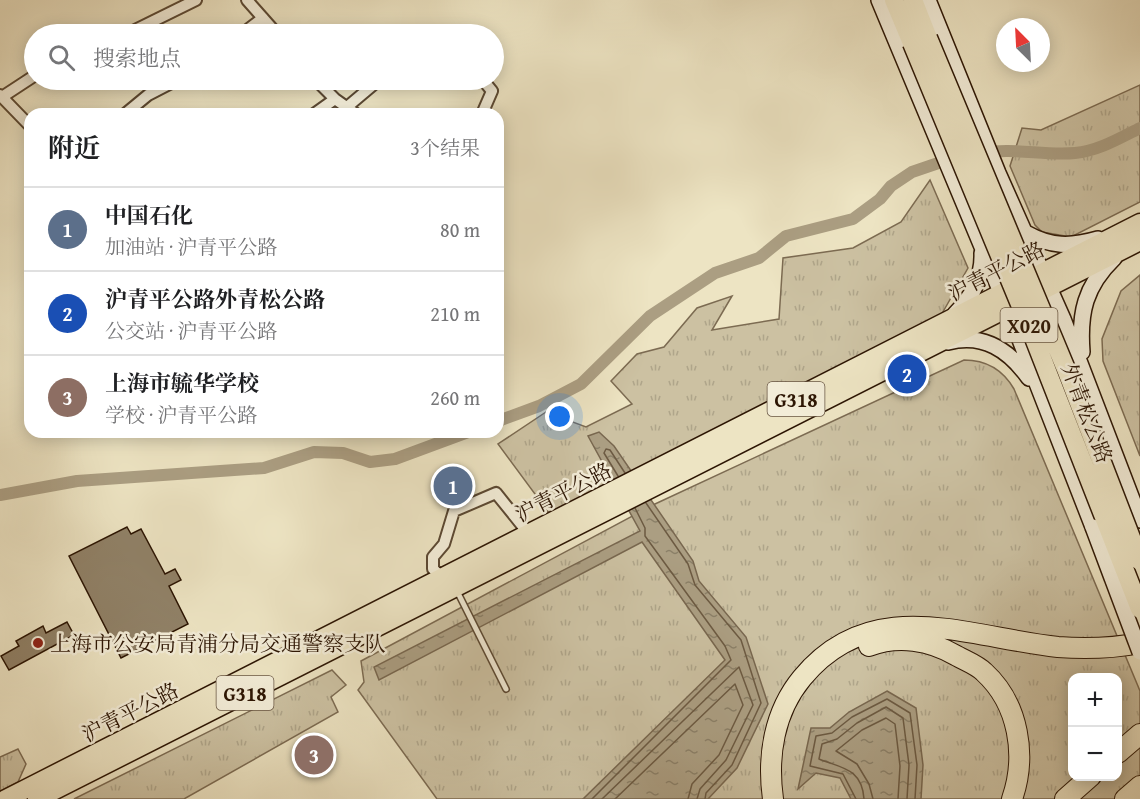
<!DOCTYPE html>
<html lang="zh">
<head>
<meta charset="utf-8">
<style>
  :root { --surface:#fff; --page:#f6f6f6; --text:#202124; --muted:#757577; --line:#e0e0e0; --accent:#db2777 }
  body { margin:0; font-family:"Gentium Book Plus","Noto Serif SC",serif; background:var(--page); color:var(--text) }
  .controls { position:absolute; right:18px; bottom:18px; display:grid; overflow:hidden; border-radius:12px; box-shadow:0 3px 15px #0003 }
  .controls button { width:54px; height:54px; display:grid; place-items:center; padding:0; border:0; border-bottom:2px solid var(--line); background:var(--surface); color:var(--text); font:30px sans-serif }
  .compass { position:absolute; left:996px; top:18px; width:54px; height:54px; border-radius:50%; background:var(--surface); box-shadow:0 3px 15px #0003; rotate:336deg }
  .you { position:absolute; left:560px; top:417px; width:21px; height:21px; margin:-15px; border:4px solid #fff; border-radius:50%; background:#1a73e8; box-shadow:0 0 0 9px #1a73e833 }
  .badge { display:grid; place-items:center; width:39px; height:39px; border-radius:50%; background:var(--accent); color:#fff; font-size:20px; font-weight:700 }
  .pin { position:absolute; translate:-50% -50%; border:3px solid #fff; box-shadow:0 2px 6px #0006 }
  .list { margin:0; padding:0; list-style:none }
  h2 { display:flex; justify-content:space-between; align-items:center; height:78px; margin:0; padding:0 24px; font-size:26px }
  h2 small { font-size:20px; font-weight:400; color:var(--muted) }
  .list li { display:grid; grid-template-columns:39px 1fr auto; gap:18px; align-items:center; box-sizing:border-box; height:84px; padding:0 24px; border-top:2px solid var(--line) }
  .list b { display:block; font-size:22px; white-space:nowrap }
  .list p { margin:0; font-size:20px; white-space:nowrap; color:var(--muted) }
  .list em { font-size:20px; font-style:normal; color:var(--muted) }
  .icon { flex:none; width:33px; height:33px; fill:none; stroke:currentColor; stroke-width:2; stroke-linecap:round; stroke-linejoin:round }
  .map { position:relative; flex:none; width:1140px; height:799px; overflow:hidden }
  .search { position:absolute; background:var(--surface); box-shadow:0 3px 15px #0003; left:24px; top:24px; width:480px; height:66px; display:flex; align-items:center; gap:15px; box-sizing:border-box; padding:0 21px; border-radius:33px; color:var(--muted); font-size:22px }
  .panel { position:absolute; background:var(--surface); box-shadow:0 3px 15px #0003; left:24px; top:108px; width:480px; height:330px; border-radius:18px }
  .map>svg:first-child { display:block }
</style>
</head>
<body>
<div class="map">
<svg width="1140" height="799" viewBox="0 0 1140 799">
  <defs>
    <pattern id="grass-tufts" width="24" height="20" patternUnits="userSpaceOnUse" patternTransform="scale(1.5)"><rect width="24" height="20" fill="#ccc1a2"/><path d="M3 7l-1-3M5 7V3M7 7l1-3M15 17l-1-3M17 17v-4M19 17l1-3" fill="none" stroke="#afa58a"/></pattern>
    <pattern id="water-ripples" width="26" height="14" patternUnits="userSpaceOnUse" patternTransform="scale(1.5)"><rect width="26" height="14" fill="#ab9e82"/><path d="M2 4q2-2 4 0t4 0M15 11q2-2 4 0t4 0" fill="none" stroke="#8b8068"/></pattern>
  </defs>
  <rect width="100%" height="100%" fill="#ede4c3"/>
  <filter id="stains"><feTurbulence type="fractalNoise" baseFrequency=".00333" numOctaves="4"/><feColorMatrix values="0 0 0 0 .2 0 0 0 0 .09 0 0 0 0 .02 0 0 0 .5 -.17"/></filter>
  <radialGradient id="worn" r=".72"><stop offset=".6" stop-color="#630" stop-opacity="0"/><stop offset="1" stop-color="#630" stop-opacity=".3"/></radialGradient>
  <path fill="url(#grass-tufts)" stroke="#7c6b52" stroke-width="1.5" fill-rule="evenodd" d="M1140 85V202L1071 237 1042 232 1035 225 1010 166 1022 128 1041 130Z
    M930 180 968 268 940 317 549 513 498 444 546 412 586 427 632 404 611 381 637 354 664 347 697 308 732 296 712 330 779 319 783 258 853 248 901 222Z
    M1140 275V456L1103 361 1102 339 1121 291Z
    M964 360C986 360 1003 370 1014 389L1140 691V799H437L358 690 364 682 361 661 655 504ZM1072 678H1118V776H1072Z
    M332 670 346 685 331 697 338 712 184 799H74Z
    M18 749 26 764 18 782 0 791V757Z"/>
  <path fill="url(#water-ripples)" stroke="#78674f" stroke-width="1.5" d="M599 432 614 446 693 561 699 581 746 637 768 704 737 768 708 799H583L725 660 642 542 379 680 374 667 640 531 588 436Z
    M887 691 916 708 923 765 921 799H851L840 778 816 773 798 789 811 728H830L849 712Z"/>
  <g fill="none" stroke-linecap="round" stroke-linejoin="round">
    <path stroke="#6c5a42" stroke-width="1.5" d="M618 476 604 453 606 449 610 450 625 473
      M646 503 688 564 695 585 741 640 761 703 732 765 706 793 705 799
      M592 799 731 660 725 646 645 536V528L635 508
      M602 799 739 667 753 705 726 760 700 789 697 799
      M615 799 735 684 743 705 719 755 692 784 688 799
      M856 799 843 774 810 766 816 736 832 733 852 717 887 699 910 713 917 765 915 799
      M864 799C862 768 841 768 819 759L822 744 837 739 857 723 886 707 903 718 909 765 907 799
      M873 799 869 784 857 764 836 751 862 730 886 718 895 724 900 766 898 799"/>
    <path stroke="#ab9e82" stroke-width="12" d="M982 153C1013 147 1044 156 1075 153 1098 151 1120 138 1140 128
      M498 421 539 406 581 384 650 316 715 273 759 258 786 236 853 219 880 199 891 186 912 172 953 158
      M0 495 77 481 264 468 314 452 343 453 370 462 395 459 468 432"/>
  </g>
  <path fill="#908167" stroke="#2c1503" stroke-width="1.5" d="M127 527 131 534 141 529 165 574 175 569 181 580 169 586 188 624 121 658 69 556Z
    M67 622 74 635 9 670 1 656 19 646 16 641 43 626 46 633Z"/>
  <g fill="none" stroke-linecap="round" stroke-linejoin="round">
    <defs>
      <path id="service" d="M457 591 506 689"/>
      <path id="minor" d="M247 0 277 34
        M127 34 196 0
        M242 34 263 18
        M316 80 335 99 356 114
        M0 95 30 126
        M2 97 34 76
        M347 107 379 80
        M125 114 148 95 177 80
        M314 114 335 99
        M482 114 492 91 483 80
        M445 579 433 569V557L444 544 454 511 496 493 529 534"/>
      <path id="secondary" d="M879 0 1008 309 1093 527
        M928 0 998 173 1063 319 1140 520
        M1026 233C1051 247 1070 247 1098 239
        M955 314C971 298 983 277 982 253
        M948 342C984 333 1009 350 1029 378
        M1082 352C1079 313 1085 286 1114 258"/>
      <path id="primary" d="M894 0 912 43
        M913 0 928 38"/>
      <path id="trunk" d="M6 799 1140 223
        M37 799 1140 241"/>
      <path id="motorway" d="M869 646C898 635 930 640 957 656 966 661 977 665 984 672 1019 704 1027 756 1012 799
        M1118 753 1140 734
        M773 799C767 756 774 712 802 678 872 593 966 637 1058 647 1085 649 1114 648 1140 643
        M1065 799 1091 776
        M1125 799 1140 786"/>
    </defs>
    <use href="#service" stroke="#5c4933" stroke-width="8"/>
    <use href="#minor" stroke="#5c4933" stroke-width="14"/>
    <use href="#secondary" stroke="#2c1503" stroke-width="18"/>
    <use href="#primary" stroke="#2c1503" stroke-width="21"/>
    <use href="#trunk" stroke="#2c1503" stroke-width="21"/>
    <use href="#motorway" stroke="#2c1503" stroke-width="22"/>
    <use href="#service" stroke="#f3edd8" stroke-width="5"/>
    <use href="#minor" stroke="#f3edd8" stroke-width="10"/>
    <use href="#secondary" stroke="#f3edd8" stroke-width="15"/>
    <use href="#primary" stroke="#ede4c3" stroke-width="18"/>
    <use href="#trunk" stroke="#ede4c3" stroke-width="18"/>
    <use href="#motorway" stroke="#ede4c3" stroke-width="20"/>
    <defs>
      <path id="secondary-bridge" d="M1093 527 1140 652"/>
      <path id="primary-bridge" d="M928 38 1066 369 1140 561
        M912 43 1034 338 1140 609"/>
    </defs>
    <use href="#secondary-bridge" stroke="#2c1503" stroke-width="18" stroke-linecap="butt"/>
    <use href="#primary-bridge" stroke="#2c1503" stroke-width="21" stroke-linecap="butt"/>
    <use href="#secondary-bridge" stroke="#f3edd8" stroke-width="15"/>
    <use href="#primary-bridge" stroke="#ede4c3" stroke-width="18"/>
  </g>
  <circle fill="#8f2418" stroke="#f3edd8" stroke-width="2" cx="38" cy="643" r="6"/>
  <g text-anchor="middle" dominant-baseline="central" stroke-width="5" stroke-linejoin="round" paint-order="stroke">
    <g fill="#f3edd8" stroke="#685643" stroke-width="1.5">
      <rect x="1000.5" y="308" width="57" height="34" rx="4.5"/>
      <rect x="767.5" y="382" width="57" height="34" rx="4.5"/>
      <rect x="216.5" y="676" width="57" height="34" rx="4.5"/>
    </g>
    <g font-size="20" font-weight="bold" fill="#2c1503">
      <text x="1029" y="325">X020</text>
      <text x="796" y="399">G318</text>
      <text x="245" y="693">G318</text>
    </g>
    <g font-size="21" fill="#2c1503" stroke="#f3edd8">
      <text transform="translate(996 271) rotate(-27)">沪青平公路</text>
      <text transform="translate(1087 413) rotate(69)">外青松公路</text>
      <text transform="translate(563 492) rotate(-27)">沪青平公路</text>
      <text transform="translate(130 712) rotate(-27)">沪青平公路</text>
    </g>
    <g font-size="21" fill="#2c1503" stroke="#f3edd8" text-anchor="start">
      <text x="50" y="643">上海市公安局青浦分局交通警察支队</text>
    </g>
  </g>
  <rect width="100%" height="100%" filter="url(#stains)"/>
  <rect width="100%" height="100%" fill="url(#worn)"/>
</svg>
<div class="controls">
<button>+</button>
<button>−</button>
</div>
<svg class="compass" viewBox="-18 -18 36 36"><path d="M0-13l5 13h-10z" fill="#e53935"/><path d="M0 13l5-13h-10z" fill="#757577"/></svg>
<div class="you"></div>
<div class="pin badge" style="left:453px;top:486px;background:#5c6f8a">1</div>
<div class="pin badge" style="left:907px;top:374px;background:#1a4fb4">2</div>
<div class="pin badge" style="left:314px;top:755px;background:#8d6e63">3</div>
<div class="search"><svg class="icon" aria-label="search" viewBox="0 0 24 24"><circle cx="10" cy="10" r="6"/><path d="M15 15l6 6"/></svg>搜索地点</div>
<section class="panel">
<h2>附近<small>3个结果</small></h2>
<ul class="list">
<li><span class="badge" style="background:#5c6f8a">1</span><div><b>中国石化</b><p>加油站 · 沪青平公路</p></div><em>80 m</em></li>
<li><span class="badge" style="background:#1a4fb4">2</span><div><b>沪青平公路外青松公路</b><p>公交站 · 沪青平公路</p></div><em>210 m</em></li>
<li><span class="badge" style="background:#8d6e63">3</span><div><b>上海市毓华学校</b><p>学校 · 沪青平公路</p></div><em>260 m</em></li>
</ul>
</section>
</div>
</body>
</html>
